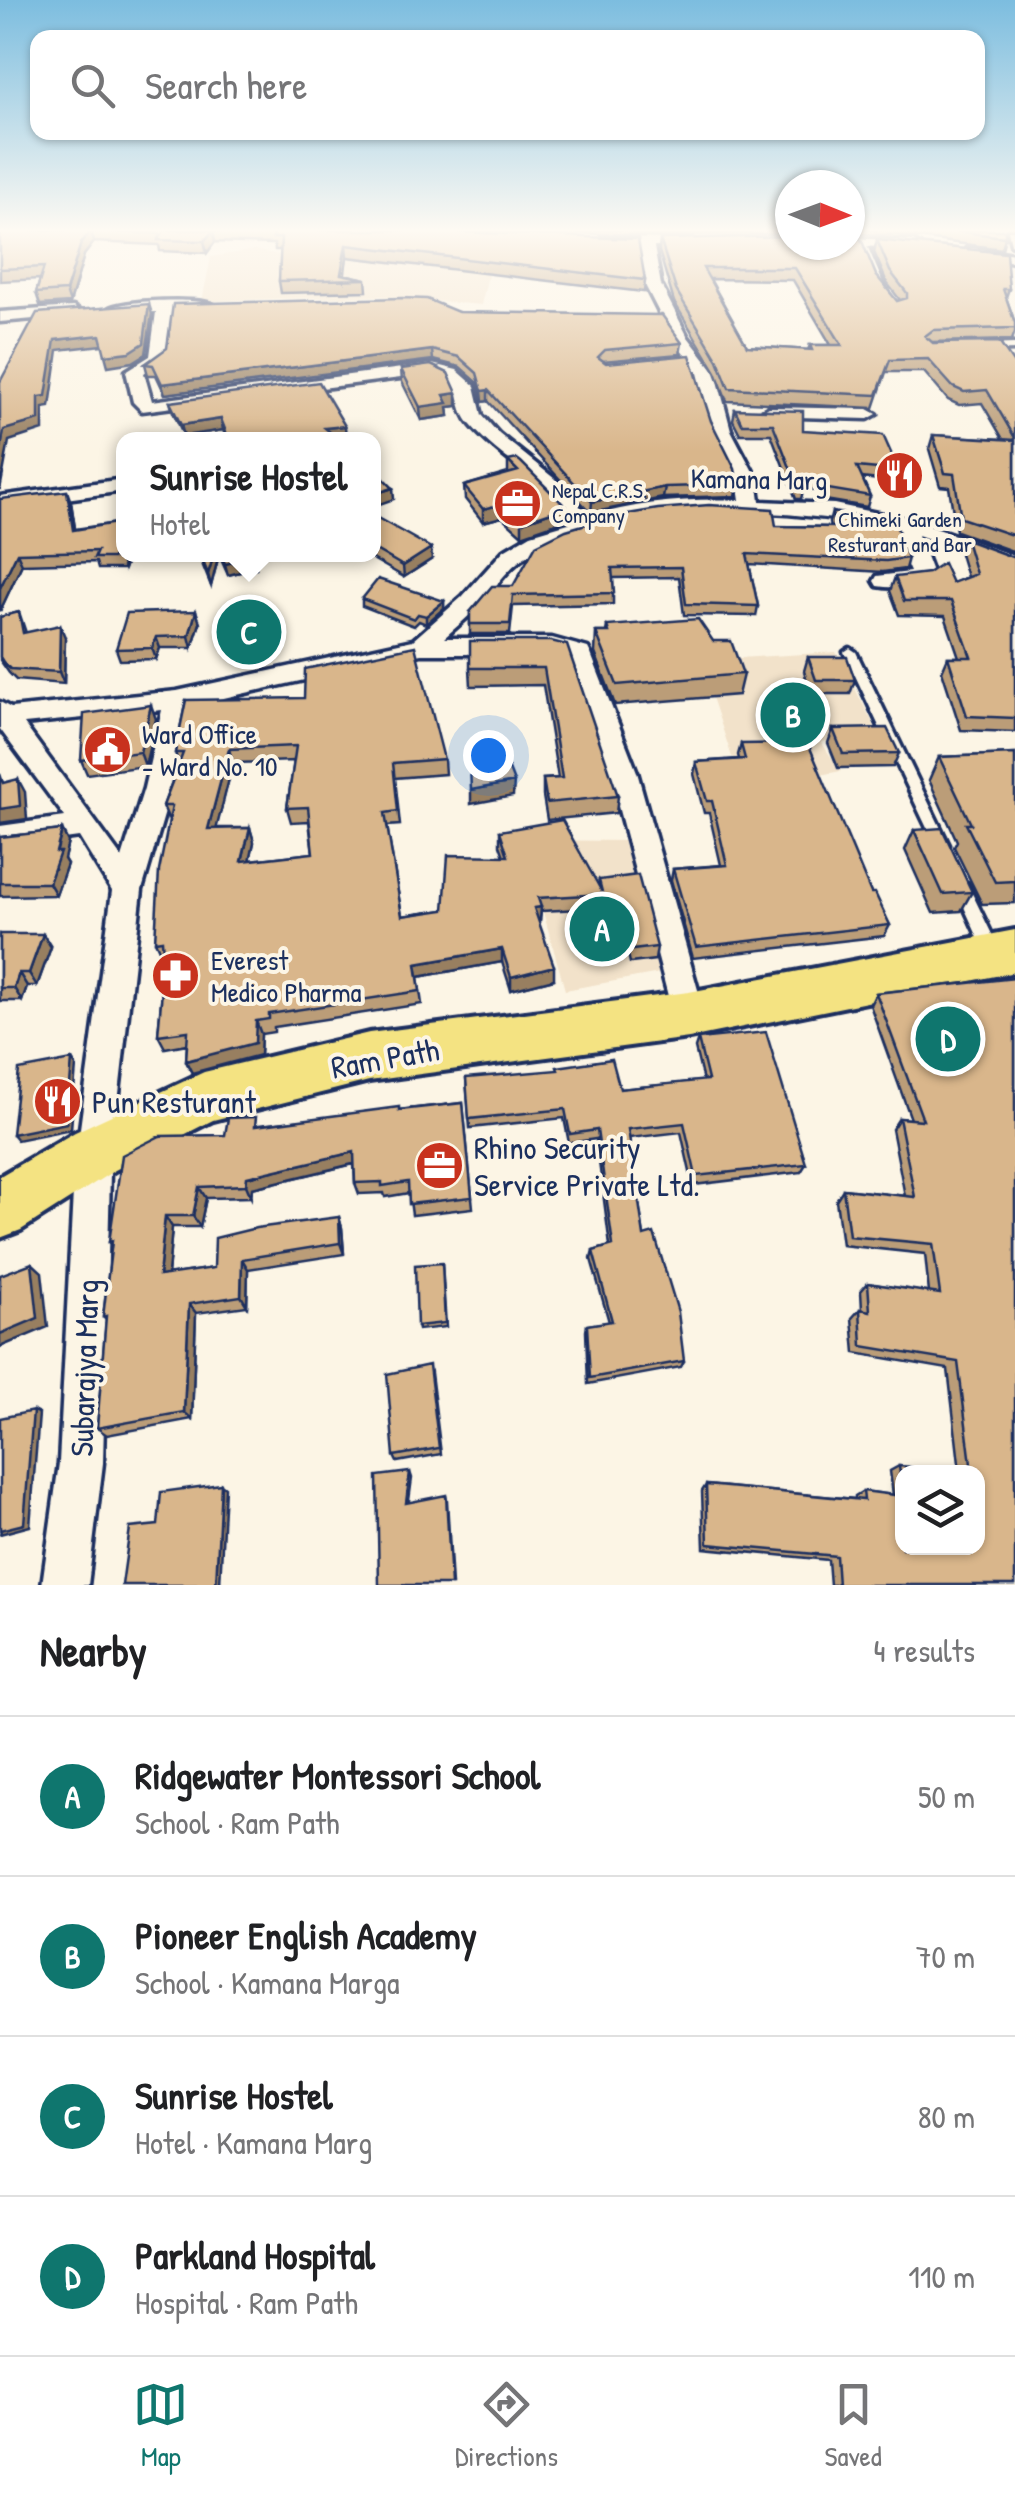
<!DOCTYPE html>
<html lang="en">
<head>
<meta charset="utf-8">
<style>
  :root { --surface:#fff; --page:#f6f6f6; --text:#202124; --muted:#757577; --line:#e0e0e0; --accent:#0f766e }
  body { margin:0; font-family:"Patrick Hand",sans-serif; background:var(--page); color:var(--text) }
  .controls { position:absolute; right:30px; bottom:30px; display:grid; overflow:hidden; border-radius:20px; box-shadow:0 2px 8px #0004 }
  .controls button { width:90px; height:90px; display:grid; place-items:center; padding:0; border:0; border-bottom:2px solid var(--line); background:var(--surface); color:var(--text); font:50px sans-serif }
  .compass { position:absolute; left:775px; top:170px; width:90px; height:90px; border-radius:50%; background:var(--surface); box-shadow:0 2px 8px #0004; rotate:91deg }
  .you { position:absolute; left:488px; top:755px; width:35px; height:35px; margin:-25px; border:8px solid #fff; border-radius:50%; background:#1a73e8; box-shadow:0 0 0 15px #1a73e833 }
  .badge { display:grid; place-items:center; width:65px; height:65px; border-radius:50%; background:var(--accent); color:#fff; font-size:32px; font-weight:700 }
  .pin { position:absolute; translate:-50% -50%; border:5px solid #fff; box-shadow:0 2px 10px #0006 }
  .popup { position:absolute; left:116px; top:432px; width:265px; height:130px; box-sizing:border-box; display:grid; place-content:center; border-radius:20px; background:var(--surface); filter:drop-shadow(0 2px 8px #0005); font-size:32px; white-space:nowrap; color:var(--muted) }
  .popup b { font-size:38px; color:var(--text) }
  .popup::after { content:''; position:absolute; left:50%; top:100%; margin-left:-20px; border:20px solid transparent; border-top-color:var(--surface) }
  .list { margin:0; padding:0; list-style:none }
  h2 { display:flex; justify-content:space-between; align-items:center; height:130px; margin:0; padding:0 40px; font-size:42px }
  h2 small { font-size:32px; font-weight:400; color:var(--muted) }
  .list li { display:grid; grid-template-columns:65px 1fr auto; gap:30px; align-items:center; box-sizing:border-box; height:160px; padding:0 40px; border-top:2px solid var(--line) }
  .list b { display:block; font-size:38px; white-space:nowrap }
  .list p { margin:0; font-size:32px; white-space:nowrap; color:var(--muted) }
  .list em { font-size:32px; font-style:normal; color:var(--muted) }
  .icon { flex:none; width:55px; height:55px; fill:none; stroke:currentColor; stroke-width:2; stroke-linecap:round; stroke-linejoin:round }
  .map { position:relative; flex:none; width:1015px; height:1585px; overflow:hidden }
  .search { position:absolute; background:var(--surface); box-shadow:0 2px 8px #0004; left:30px; right:30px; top:30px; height:110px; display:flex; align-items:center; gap:25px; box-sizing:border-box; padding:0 35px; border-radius:20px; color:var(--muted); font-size:38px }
  .sheet { height:770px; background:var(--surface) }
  nav { display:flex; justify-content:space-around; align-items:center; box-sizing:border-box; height:140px; border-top:2px solid var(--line); background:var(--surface); font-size:28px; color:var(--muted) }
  nav a { display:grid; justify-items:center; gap:5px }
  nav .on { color:var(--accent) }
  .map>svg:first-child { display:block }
</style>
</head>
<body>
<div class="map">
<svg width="1015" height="1585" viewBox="0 0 1015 1585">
  <rect width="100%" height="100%" fill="#fcf5e5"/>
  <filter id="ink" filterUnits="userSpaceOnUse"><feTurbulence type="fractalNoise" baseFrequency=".01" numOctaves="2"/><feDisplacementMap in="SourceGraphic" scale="20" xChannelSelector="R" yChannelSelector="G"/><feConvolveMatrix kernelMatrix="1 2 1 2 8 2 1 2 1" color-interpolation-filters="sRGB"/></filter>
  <g filter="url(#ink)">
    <path fill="#f2e2ca" d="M342 236 484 271 488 276 481 305 379 296 202 301 211 257 254 250 290 257Z
      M836 652 878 733 821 742 841 771 814 776 762 774 732 757 712 697 730 695 708 660Z
      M523 840 625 841 650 899 665 972 565 990Z"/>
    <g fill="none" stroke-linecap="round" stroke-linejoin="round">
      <defs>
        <path id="lane" d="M1008 230H1014L1015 246 1011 244Z
          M859 241 866 243 887 292 880 290Z
          M1015 344V350L984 351 980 348 984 345Z
          M850 648 856 652 949 845 947 849H937L935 845 844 652Z
          M962 881 967 883 969 887 1001 953 999 958 993 960 987 958 985 953 955 887 957 883Z"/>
        <path id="street" d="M601 238 693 239 700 243 693 247H654L661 285 688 337 716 373 731 430 757 479 760 501 834 504 915 521 1015 556V570L918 535 934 577C922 588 893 589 877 586L874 581 877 576 910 572 894 536 899 530C793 508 619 495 525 557 506 569 493 591 478 607 467 618 455 628 444 638H552L588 648 591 654 637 772 705 1015 701 1025 689 1030 677 1025 673 1015 609 772 569 659 551 654H421L188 706 172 788 142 890 110 1173 103 1463 88 1585H42L59 1463 74 1173 112 891 79 837 0 848V826L65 817 0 729V702L11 708 177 691 413 640 462 597 504 550 531 534 572 522C562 510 552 498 541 487 518 465 491 449 471 425 452 403 469 384 432 374L142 411 133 402 126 371 150 356 156 312 116 314 108 309C121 300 203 297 216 306L208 311 172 312 166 358 144 373 152 401 432 364 457 370 475 386 482 415 499 434 555 479 590 517C636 502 691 498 740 500L737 479 713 430 698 373 672 338 645 285 639 247 596 245 594 242ZM162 710 144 788 122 858 24 724Z
          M850 238 913 241 920 245 913 249 845 245H850Z
          M971 248 1015 254V262L966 255V249Z
          M73 307 81 312 79 315 0 322V312Z
          M769 407 868 409 877 414 868 419 763 416 760 412Z
          M124 479V491L0 508V496Z"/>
        <path id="primary" d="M1015 930V972L689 1038 369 1081 213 1120 115 1170 21 1230 0 1238V1176L75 1132 204 1072 369 1033 689 992Z"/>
      </defs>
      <use href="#lane" stroke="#1b2f5e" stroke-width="7"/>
      <use href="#street" stroke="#1b2f5e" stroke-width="7"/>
      <use href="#primary" stroke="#1b2f5e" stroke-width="8"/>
      <use href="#lane" fill="#fcf5e5" fill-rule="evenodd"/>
      <use href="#street" fill="#fcf5e5" fill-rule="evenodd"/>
      <use href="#primary" fill="#f4e382" fill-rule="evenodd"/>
    </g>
    <path fill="#bb9d78" stroke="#1b2f5e" stroke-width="2.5" fill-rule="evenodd" d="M0 230H409L645 280 644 292 347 257 344 274 366 279 367 291 281 293 279 281 281 250H275L274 244 215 242 207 253 160 251 159 245 94 242 84 255 70 303 40 305 36 293 40 279 0 281Z
      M448 230H790V234L646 235Z
      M850 230H1005V237L1002 249 896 235 850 234Z
      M660 239 876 275 897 301 900 300 887 283 874 252 877 240 1009 289 1006 297 1015 323V332L1012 340 932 342 1015 365V552L956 531 949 487 940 486 929 449 933 435 1003 439 982 403 959 405 948 400 924 372H886L874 408 727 401 716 372 674 302 659 251ZM710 279 793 280 831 345H810L808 350 747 346Z
      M458 312 682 343 680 354 604 361 711 421 738 485 736 496 663 498 591 513 488 401 483 402 478 383 460 367 433 360 165 394 156 375H148L145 364Z
      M401 369 457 406 448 407 449 416 421 420 402 382Z
      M170 402 346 437 338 438 340 440H227L223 430 184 436 173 412Z
      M735 409 803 430 899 471 895 482 862 478 870 496 867 507 825 500 824 490 803 491 801 499H796L771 434H740L733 420Z
      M508 461 565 520 522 535 502 517 483 522 465 499 464 486 508 473Z
      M124 491V554H253L256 568 228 575 219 555 211 586 199 556 129 555 124 569H98L96 562 22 564 0 611V499L71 502 75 529 123 522Z
      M832 512 908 558 905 569 883 572 749 564 758 606 756 616 684 615 679 577 613 578V604L513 606 510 634H470V612L513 586 776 526 830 527 829 523Z
      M374 516 432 559 404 577 364 554H374Z
      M966 540 1015 558V732L961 730 942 671 948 657H959L945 616 899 615 890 591 895 577 952 583 967 577 960 554Z
      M362 599 444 601V608L426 624 419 621 414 626 362 606Z
      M196 611 200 623 192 648H160L156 659 120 660 116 649Z
      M19 612 26 633 65 637 64 684 16 680 9 673 0 660V617Z
      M607 626 743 674 738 695 615 705 595 653 596 632H606Z
      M551 641 618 796 616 813 547 820 543 796V779L558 778 543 685 471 686 470 668Z
      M808 657 855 680 850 694H811L804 671Z
      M186 700 444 759 445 774 395 778 400 825 387 826 402 916 444 910 504 856 500 845V831L598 885 599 880 657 947 655 960 630 963 625 941 610 942 601 908 541 911 540 920 538 921 554 979 511 990 502 962 418 977 422 1004 274 1027V1032L261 1034 260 1055 192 1073 186 1061 187 1044 165 1048 158 1035 164 968 163 954H161L155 941 169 820 163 806 179 763 175 753ZM294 761 287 808 291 822 309 821 313 853 250 860 254 842 250 828H216L233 763Z
      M156 719 145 766 87 774 81 760Z
      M833 729 899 753 893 767 838 768 828 743Z
      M741 744 871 893 890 925 884 936 693 958 671 880 673 869 721 865 709 813H704L694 774 696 762 739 759 738 755Z
      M1015 754V903L982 904 954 847 957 841 929 780 939 757Z
      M62 830 68 842 64 859 67 864 56 895 0 896V837Z
      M914 830 972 892 961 911 933 913 905 850Z
      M0 934 51 947 37 986H27L22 1001H0Z
      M1015 978V1585H830L828 1560 704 1548 702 1491 706 1485 855 1499V1496L863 1491 893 1495 890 1471 899 1466 958 1472 902 1548 978 1472H960L948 1369 855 1353 852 1318 860 1309 862 1310 861 1291 868 1283 929 1293 925 1254 842 1245 836 1200 843 1189 905 1196 892 1129 899 1118 911 1119 870 1005 876 993Z
      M698 1039 806 1164 801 1172 693 1185 681 1132 629 1138 644 1236 684 1361 681 1367 588 1384 586 1331 587 1325 609 1322 591 1259 593 1251 610 1246 596 1139 569 1143 564 1118 470 1128 466 1078 620 1089 703 1081 695 1048Z
      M463 1103 473 1208 412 1215 409 1193 385 1197 384 1193 359 1194 355 1183 354 1164 252 1188 251 1197 206 1198 200 1227H172L168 1275 214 1268 339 1217 342 1228 344 1254 248 1269 247 1306 196 1313 192 1419 107 1435 97 1428 106 1320 103 1317 112 1245 109 1242 225 1135 259 1125Z
      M442 1263 446 1327 418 1330 417 1326Z
      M431 1373 441 1454 397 1462 394 1456Z"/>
    <path fill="#987f61" stroke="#1b2f5e" stroke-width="2.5" d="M91 231 94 242 84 255 70 303 66 291 81 243Z
      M213 231 215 242 207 253 204 241Z
      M346 245 347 257 344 280 341 274Z
      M149 304 152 314 146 354 133 362 108 366 105 355Z
      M100 335 103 345 58 350 50 407 43 408V430L9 441 0 490V454L4 430 55 340Z
      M432 350 433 360 165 394 162 384Z
      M488 390V401L483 402 482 391Z
      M457 393V406L448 407 449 416 421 420 420 407 444 395Z
      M221 419 223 430 184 436 181 425Z
      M345 426 346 437 326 439 325 428Z
      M665 487 663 498 591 513 592 502Z
      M393 488 394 499 374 506V494Z
      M67 491 71 502 77 541 73 530Z
      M502 504V517L483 522V509Z
      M566 507 565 520 522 535V522Z
      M124 547V554H129L124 569 120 558Z
      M431 548 432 559 404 577 403 566Z
      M17 553 22 564 0 611V588Z
      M214 554H219L211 586 208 574Z
      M254 557 256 568 228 575 225 564Z
      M444 601V608L426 624V616Z
      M196 611 200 623 192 648 189 636Z
      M60 625 65 637 64 684 59 672Z
      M156 637 160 648 156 659 152 648Z
      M151 705 156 719 145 766 140 752Z
      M229 749 233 763 213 842 208 829Z
      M18 779 25 792 27 819 0 823V809Z
      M514 782 513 796 471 804V790Z
      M250 828 254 842 247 875 242 861Z
      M62 830 68 842 64 859 67 864 56 895 49 883Z
      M541 907 540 920 533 922 534 908Z
      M43 934 51 947 37 986 29 973Z
      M502 949V962L418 977 416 964Z
      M554 966V979L511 990V977Z
      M19 973 27 986 22 1001 14 988Z
      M256 1021 261 1034 260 1055 192 1073 186 1061Z
      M72 1060 76 1066 71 1129 17 1140 12 1134Z
      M354 1152 357 1163 252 1188 251 1197 246 1185 247 1177Z
      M199 1187 206 1198 200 1227 193 1216Z
      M165 1216 172 1227 167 1286 159 1276Z
      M339 1217 342 1228 344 1254 340 1243Z
      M242 1259 248 1269 247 1306 241 1296Z
      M32 1263 42 1272 48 1327 0 1347V1334Z
      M189 1304 196 1313 192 1419 184 1412Z
      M33 1411 39 1414 30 1526 0 1534Z
      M410 1472 412 1478 408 1508 406 1503Z
      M221 1484 225 1487 220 1585H216Z
      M446 1495 447 1500 452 1585H451Z"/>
    <path fill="#d9b68b" stroke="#1b2f5e" stroke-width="2.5" fill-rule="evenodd" d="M0 230H409L638 239 645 280 346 245 341 274 366 279 279 281 281 238H273L275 232 213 231 204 241 158 240 162 234 91 231 81 243 66 291 36 293 44 267 0 269Z
      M947 230H1005V237Z
      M850 235 861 239 876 275 897 301 907 298V293L890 271 877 240 1006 253 1009 289H1003L1015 323V328L933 330 925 336 933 343 999 342 1015 365V438L987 390 964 392 953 387 928 359 890 360 877 395 729 388 718 360 676 290 660 239 790 236V245H850ZM703 268H795L842 345H810L812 350 747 346Z
      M402 298 427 299 458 312 662 315 682 343 605 350 598 357 606 363 690 355 711 421 735 469 738 485 665 487 592 502 488 390 482 391 477 373 459 357 432 350 162 384 153 365 145 364 167 348 173 304Z
      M149 304 144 343 130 352 105 355 100 335 55 340 46 396 39 397V420L4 430 0 454V382L37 313Z
      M431 365 448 373 457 393 444 395 448 403 420 407 401 369Z
      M319 382 345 426 325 428 340 440H229L221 419 181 425 170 402Z
      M735 409 803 411V430L883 435 899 471 857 467 870 496 828 489 826 480H804V488H798L773 424H742Z
      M933 435 1015 440V536L961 518 954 474 945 473Z
      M517 459 521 462 566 507 522 522 502 504 483 509 464 486 518 471 508 461Z
      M374 469 393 488 374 494Z
      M67 491 73 530 123 522 118 492 124 491V547L120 558H94L97 551 17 553 0 588V499Z
      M709 505 773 509 776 526 834 527 832 512 895 522 908 558 886 561 747 554 758 606 686 604 681 567 612 568 614 593 513 595 510 624H470V612L492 586H513L536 545 566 530 610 517 658 509Z
      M374 516 431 548 403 566 374 549Z
      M966 540 1015 558V718L967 716 948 657H971L951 601H904L895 577 928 573 943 563 952 583 976 574Z
      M200 554H214L208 574Z
      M221 554H253L254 557 225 564Z
      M378 579 444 601 426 616 418 614 414 619 362 599Z
      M196 611 189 636 156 637 152 648 116 649 127 613Z
      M19 612 23 633 60 625 59 672 10 669 3 662 0 657V617Z
      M698 619 713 641H731L743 674 617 685 596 632H609L607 626Z
      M470 641H551L567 645 618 796 547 803 543 779 562 778 544 668H470Z
      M415 646 444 759 393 763 398 811 385 813 402 916 444 910 448 855 508 856 500 831 562 820 602 892 599 880 638 875 657 947 632 950 627 928H611L603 894 538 898 541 907 534 908 554 966 511 977 502 949 416 964 420 991 269 1014V1019L256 1021 255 1043 186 1061 188 1031 158 1035 164 968 162 940 155 941 159 871 172 806H163L183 753H175L186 700 304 698 305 669ZM296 746 287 808 308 807 313 853 242 861 250 828 208 829 229 749Z
      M808 657H847L855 680H816Z
      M151 705 140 752 81 760 84 714Z
      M887 728 899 753 843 754 833 729Z
      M808 743 871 893H875L890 925 696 947 673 869 727 865 712 801H707L696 762 745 759 741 744Z
      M1015 754V881L995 882 966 824H971L939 757Z
      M505 759 514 782 471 790 470 765Z
      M0 774 3 783 18 779 20 806 0 809Z
      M942 828 972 892 943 894 914 830Z
      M62 830 56 852H60L49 883H0V837Z
      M0 934H43L29 973H19L14 988H0Z
      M1015 978V1585H838L836 1556 708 1544 706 1485 864 1500 863 1491 902 1496V1548H978V1472H972L958 1362 862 1346 860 1309 870 1311 868 1283 940 1294 933 1244 849 1236 843 1189 915 1197 899 1118 923 1120 876 993Z
      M766 1032 806 1164 696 1176 684 1123 628 1129 644 1236 654 1233 678 1312 684 1361 590 1378 587 1325 612 1321 593 1251 613 1245 597 1130 570 1134 565 1109 469 1119 466 1078 558 1070 557 1067 612 1059 620 1089 708 1080 698 1039Z
      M72 1060 67 1123 12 1134 19 1070Z
      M463 1103 472 1197 409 1204 408 1182 382 1186V1182L355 1183 354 1152 247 1177 246 1185 199 1187 193 1216H165L159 1276 214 1268 215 1238 256 1228 339 1217 340 1243 242 1259 241 1296 189 1304 184 1412 97 1428 106 1316 103 1317 112 1241 109 1242 122 1155 160 1136 225 1135 228 1118 256 1117 255 1126 399 1107V1110Z
      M32 1263 38 1318 0 1334V1275Z
      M442 1263 445 1323 417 1326 415 1265Z
      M429 1365 439 1448 394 1456 387 1374Z
      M33 1411 24 1524 0 1530V1418Z
      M899 1466 958 1472H902V1491Z
      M410 1472 406 1503 446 1495 451 1585H379L377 1476Z
      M221 1484 216 1585H122L130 1528 158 1525 161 1492Z"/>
  </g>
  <linearGradient id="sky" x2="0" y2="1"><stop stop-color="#7cbddf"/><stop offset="0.51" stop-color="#fefaf3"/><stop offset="1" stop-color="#fefaf3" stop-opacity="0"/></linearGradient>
  <rect width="1015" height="452" fill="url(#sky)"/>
  <defs>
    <symbol id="restaurant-disc" viewBox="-11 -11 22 22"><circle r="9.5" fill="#c8321e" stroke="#fcf5e5"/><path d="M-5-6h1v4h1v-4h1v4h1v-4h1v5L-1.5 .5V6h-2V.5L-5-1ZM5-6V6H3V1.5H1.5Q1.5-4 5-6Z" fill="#fff"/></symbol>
    <symbol id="office-disc" viewBox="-11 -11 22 22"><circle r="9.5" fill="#c8321e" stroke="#fcf5e5"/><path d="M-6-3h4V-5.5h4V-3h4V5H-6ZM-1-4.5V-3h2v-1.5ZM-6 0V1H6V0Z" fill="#fff"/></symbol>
    <symbol id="civic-disc" viewBox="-11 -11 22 22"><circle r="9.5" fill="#c8321e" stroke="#fcf5e5"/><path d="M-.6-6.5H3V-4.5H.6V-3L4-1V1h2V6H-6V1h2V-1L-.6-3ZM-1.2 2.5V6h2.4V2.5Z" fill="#fff"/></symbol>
    <symbol id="pharmacy-disc" viewBox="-11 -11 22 22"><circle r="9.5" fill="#c8321e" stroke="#fcf5e5"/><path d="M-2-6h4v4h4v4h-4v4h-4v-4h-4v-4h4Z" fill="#fff"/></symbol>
  </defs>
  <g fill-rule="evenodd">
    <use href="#restaurant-disc" x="872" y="448" width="55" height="55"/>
    <use href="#office-disc" x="490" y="476" width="55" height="55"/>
    <use href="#civic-disc" x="80" y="722" width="55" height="55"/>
    <use href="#pharmacy-disc" x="148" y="948" width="55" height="55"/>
    <use href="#restaurant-disc" x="30" y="1074" width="55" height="55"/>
    <use href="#office-disc" x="412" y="1138" width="55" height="55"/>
  </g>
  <g text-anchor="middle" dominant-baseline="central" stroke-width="8" stroke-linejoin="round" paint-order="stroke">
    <g font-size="22" fill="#1b2f5e" stroke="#fcf5e5" text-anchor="start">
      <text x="552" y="490">Nepal C.R.S.<tspan x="552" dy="25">Company</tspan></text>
      <text x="900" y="519" text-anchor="middle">Chimeki Garden<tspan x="900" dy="25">Resturant and Bar</tspan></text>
    </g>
    <g font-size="28" fill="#1b2f5e" stroke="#fcf5e5">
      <text transform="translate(759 479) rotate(1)">Kamana Marg</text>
    </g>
    <g font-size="28" fill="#1b2f5e" stroke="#fcf5e5" text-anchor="start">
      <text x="142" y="734">Ward Office<tspan x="142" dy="32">- Ward No. 10</tspan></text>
      <text x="211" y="960">Everest<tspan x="211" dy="32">Medico Pharma</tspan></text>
    </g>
    <g font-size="32" fill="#1b2f5e" stroke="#fcf5e5">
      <text transform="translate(385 1058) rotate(-10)">Ram Path</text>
      <text transform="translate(84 1368) rotate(-88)">Subarajya Marg</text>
    </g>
    <g font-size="32" fill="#1b2f5e" stroke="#fcf5e5" text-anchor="start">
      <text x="92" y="1101">Pun Resturant</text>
      <text x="474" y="1147">Rhino Security<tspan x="474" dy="37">Service Private Ltd.</tspan></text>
    </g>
  </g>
</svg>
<div class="controls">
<button><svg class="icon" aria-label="layers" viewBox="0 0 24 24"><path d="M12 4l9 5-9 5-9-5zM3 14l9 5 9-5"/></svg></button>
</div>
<svg class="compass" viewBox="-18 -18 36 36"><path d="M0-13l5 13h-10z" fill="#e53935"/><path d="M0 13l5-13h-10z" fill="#757577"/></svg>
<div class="you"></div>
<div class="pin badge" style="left:602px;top:929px">A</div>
<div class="pin badge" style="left:793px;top:715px">B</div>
<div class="pin badge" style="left:249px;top:632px">C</div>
<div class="popup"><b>Sunrise Hostel</b>Hotel</div>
<div class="pin badge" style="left:948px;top:1039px">D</div>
<div class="search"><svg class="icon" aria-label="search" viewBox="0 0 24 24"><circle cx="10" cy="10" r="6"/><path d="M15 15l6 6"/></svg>Search here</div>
</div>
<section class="sheet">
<h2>Nearby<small>4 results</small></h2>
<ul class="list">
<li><span class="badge">A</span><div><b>Ridgewater Montessori School</b><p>School · Ram Path</p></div><em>50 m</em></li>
<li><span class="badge">B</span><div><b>Pioneer English Academy</b><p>School · Kamana Marga</p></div><em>70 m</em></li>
<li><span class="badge">C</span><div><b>Sunrise Hostel</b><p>Hotel · Kamana Marg</p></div><em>80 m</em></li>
<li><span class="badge">D</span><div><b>Parkland Hospital</b><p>Hospital · Ram Path</p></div><em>110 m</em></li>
</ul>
</section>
<nav>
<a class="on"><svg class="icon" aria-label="map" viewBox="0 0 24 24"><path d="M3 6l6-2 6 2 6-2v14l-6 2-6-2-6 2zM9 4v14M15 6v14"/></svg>Map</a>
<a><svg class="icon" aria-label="directions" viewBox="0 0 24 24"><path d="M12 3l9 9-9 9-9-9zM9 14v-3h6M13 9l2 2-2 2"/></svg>Directions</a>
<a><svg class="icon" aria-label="saved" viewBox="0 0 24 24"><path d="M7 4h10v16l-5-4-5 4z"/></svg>Saved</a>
</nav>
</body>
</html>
